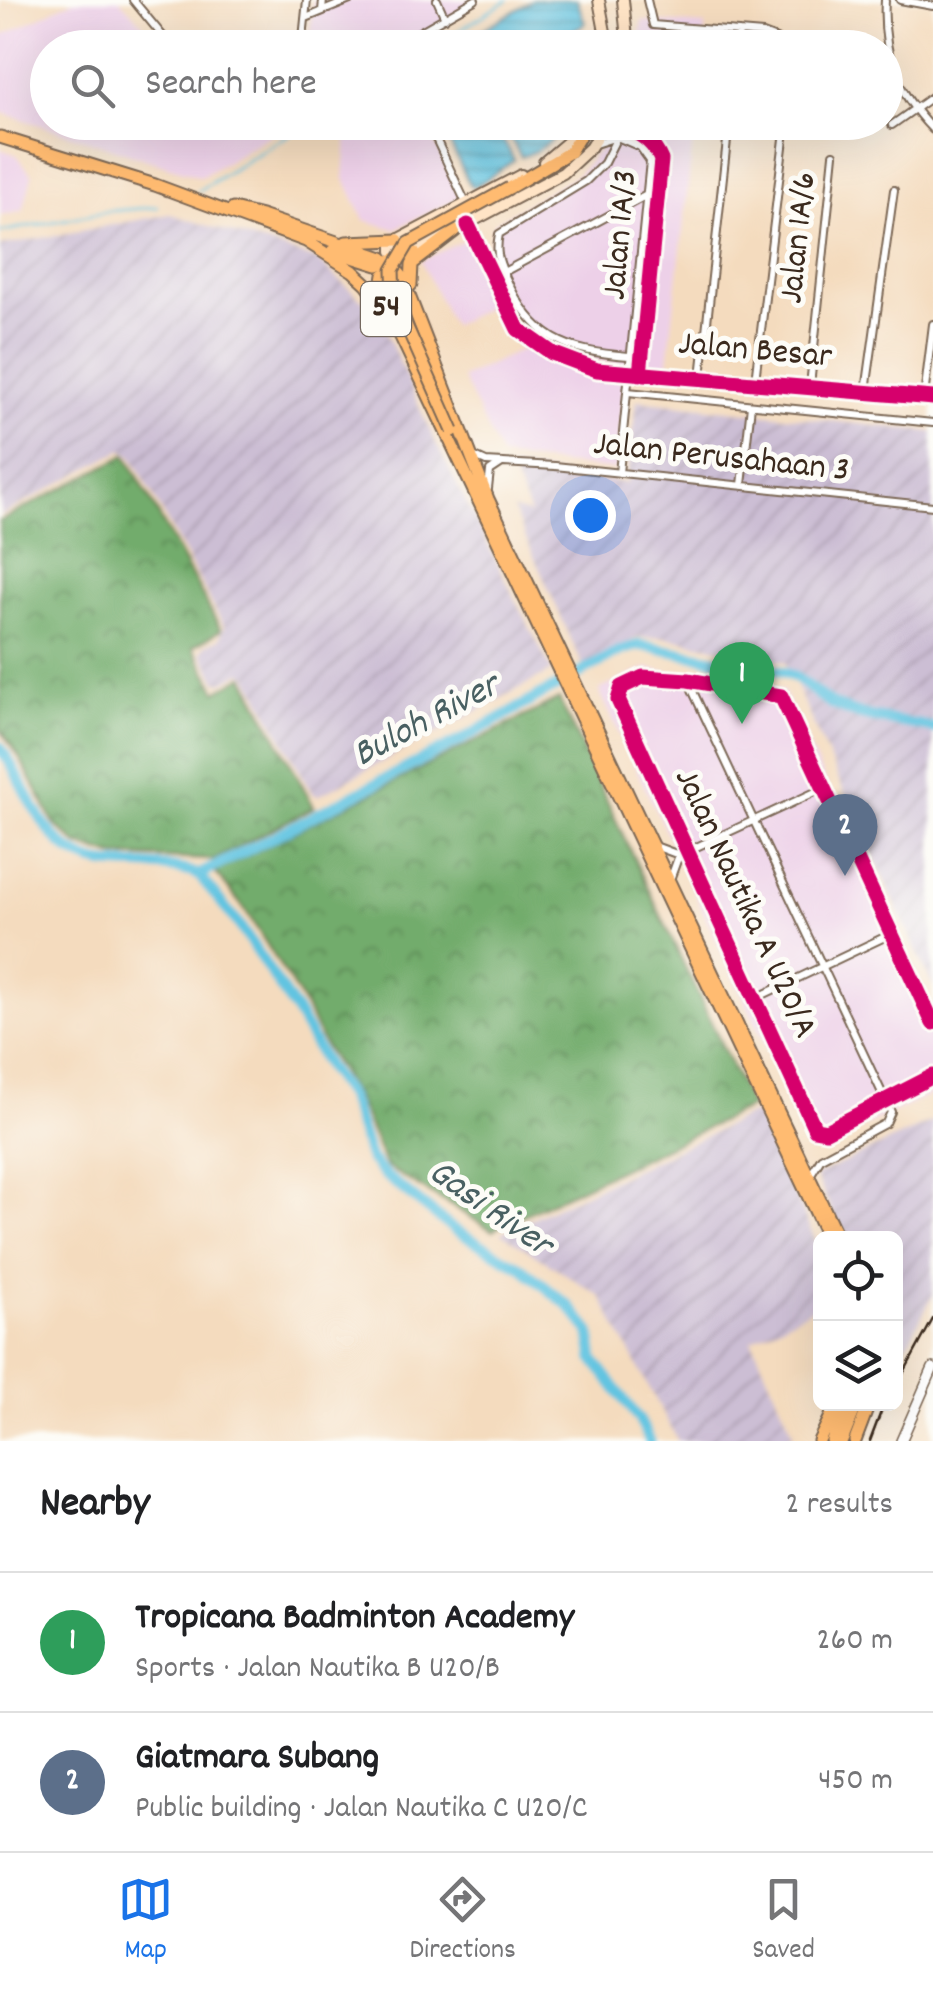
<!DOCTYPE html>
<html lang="en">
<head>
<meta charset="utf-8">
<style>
  :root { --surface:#fff; --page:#f6f6f6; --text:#202124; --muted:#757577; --line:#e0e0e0; --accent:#1a73e8 }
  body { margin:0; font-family:Dekko,sans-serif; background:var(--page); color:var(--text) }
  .controls { position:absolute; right:30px; bottom:30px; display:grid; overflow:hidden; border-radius:15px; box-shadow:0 10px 40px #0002 }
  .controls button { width:90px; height:90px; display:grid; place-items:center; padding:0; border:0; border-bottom:2px solid var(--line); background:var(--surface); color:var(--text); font:50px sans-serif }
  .you { position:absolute; left:590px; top:515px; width:35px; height:35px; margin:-25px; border:8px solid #fff; border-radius:50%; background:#1a73e8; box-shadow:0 0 0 15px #1a73e833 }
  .badge { display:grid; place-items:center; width:65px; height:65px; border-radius:50%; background:var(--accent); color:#fff; font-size:32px; font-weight:700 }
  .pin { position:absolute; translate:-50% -82px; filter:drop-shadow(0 2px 5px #0008) }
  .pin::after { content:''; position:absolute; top:52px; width:35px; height:30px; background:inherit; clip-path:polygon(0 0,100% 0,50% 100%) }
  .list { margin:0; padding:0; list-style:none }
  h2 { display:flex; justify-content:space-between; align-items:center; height:130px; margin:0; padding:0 40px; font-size:42px }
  h2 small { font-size:32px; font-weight:400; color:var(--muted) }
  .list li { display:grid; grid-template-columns:65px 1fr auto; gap:30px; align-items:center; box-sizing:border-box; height:140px; padding:0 40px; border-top:2px solid var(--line) }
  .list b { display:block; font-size:38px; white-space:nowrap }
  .list p { margin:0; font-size:32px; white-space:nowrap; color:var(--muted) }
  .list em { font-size:32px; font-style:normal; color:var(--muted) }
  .icon { flex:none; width:55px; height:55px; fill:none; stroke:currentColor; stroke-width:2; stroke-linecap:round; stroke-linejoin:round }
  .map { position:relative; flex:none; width:933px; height:1441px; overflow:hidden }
  .search { position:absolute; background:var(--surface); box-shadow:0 10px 40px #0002; left:30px; right:30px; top:30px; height:110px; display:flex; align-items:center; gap:25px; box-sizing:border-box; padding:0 35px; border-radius:55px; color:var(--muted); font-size:38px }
  .sheet { height:410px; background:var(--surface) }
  nav { display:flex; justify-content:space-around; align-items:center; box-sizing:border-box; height:140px; border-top:2px solid var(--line); background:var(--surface); font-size:28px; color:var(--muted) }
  nav a { display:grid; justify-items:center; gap:5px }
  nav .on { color:var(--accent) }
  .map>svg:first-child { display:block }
</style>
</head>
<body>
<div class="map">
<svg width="933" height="1441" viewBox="0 0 933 1441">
  <defs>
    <pattern id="industrial-furrows" width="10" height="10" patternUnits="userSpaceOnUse" patternTransform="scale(2.5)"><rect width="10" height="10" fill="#ccbed4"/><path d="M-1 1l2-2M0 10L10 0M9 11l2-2" fill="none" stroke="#b0a3b6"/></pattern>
    <pattern id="forest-crowns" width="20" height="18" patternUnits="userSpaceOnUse" patternTransform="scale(2.5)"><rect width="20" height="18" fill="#72ac6c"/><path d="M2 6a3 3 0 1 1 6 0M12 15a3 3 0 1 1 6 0" fill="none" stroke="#5f8c58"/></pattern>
    <pattern id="water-rules" width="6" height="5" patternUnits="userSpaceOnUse" patternTransform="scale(2.5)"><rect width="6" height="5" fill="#62c4e1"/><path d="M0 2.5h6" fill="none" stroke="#529fb6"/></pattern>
  </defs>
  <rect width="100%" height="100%" fill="#fdfcf7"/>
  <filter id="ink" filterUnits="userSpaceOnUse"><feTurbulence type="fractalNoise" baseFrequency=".01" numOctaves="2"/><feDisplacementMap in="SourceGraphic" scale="20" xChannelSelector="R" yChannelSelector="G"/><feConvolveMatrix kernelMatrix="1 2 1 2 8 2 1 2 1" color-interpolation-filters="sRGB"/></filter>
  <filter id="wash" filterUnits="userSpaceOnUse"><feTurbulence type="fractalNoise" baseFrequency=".0048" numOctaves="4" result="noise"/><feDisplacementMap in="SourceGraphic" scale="40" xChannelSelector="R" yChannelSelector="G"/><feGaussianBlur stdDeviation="2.25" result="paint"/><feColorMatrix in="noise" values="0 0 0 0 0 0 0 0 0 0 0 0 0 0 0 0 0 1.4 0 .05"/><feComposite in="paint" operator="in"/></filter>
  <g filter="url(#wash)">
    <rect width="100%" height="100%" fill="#f4dbbe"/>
    <path fill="#edd0e8" d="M74 0H120L164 47 48 48V122L290 123 201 177 0 112V37Z
      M313 0H481L401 47 309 48Z
      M642 21 705 25 703 47 638 48Z
      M348 123H425L460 197 395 229 364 220 344 177Z
      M621 123H695L667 370 601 362 556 348 521 321 488 252 493 224 578 174Z
      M0 149 17 155 32 175 23 211 0 216Z
      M465 240 495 303 452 326 421 261Z
      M529 346 550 360 597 377 625 379 616 470 501 457 462 378Z
      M647 668 783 691 933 1012V1094L815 1149 599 690Z"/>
    <path fill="url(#industrial-furrows)" d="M170 214 317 260 378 314 433 437 552 671 318 796 312 793 249 677 242 672 223 682 217 681 201 652 206 645 220 639 224 626 131 455 122 450 0 516V246Z
      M637 400 933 432V987L785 662 665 637 637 638 583 666 513 510 530 514 510 468 627 483Z
      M756 1112 820 1250V1304L752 1340 794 1434 779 1441H678L600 1296 501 1233Z
      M933 1121V1295L896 1365V1238H845L815 1176Z"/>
    <path fill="url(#forest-crowns)" stroke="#566b45" stroke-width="2.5" d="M126 455 221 630 193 647 217 691 244 676 314 807 213 860 114 856 78 845 55 825 19 757 0 729V521Z
      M559 699 751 1107 492 1230 386 1167 356 1097 325 1047 299 996 246 911 215 872Z"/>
    <path fill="url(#water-rules)" stroke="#4e7780" stroke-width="2.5" d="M533 0H577L585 23 547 47H474L470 41 472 36Z
      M440 123H494L514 160 475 187 470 185Z
      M501 123H567C555 139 540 151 521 157Z"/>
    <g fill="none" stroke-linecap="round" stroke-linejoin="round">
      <path stroke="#62c4e1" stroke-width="2.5" d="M431 48 508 0
        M198 191 309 122
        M0 232 109 211 158 207"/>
      <path stroke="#62c4e1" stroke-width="11" d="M0 747C30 789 44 857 106 864 138 867 169 863 199 875L461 740 620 651 639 645 779 671C807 680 810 691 832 704 861 719 902 721 933 728
        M199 875 240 926 295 1010 329 1070 349 1097 370 1159 382 1173 453 1229 521 1267 570 1307 590 1332 594 1360 638 1418 650 1441"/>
    </g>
  </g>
  <g filter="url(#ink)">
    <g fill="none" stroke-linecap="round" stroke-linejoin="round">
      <defs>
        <path id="minor" d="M133 0 166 40 176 48
          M437 0 445 18
          M647 0 653 25 763 34 776 39 782 48
          M885 0C882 52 896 92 933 130
          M900 0 933 6
          M322 11 323 0
          M306 18 350 0
          M302 48 307 0
          M391 48 475 0
          M737 48 739 32
          M428 122 466 203
          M618 122C637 134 652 138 661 160L640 374
          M892 125 933 96
          M617 137 604 163 586 181 499 234C495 253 499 261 506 278 533 339 565 351 629 356
          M595 144 617 137 640 147 650 161 619 473
          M502 273 645 196
          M701 377 729 122
          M755 381 786 122
          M810 386 834 154
          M866 391 894 190
          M628 392 933 423
          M924 397 933 324
          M473 456 486 462 555 466 933 506
          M742 485 751 405
          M488 489 490 471 502 463
          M688 681 891 1112 886 1123 821 1158 811 1174
          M655 846 679 855
          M671 877 679 855 824 788
          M754 999 891 934
          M933 1023 781 696 688 680 643 677 622 687 618 700 815 1129 826 1131 933 1076"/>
        <path id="tertiary" d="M468 225 518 329 552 353 597 370 933 398
          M901 1441 933 1368"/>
        <path id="secondary" d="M599 0 608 48
          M623 0 628 48
          M544 162 577 134
          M521 175 398 240 393 244V251L403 255 414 252 563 173 590 148 606 122"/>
        <path id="trunk" d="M0 137 155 185 306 241 353 271 367 284 391 316 828 1238
          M509 188 570 152 587 124
          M233 209 261 216 383 258 401 275 488 499 838 1238
          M346 242 398 240
          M333 251 378 265 414 252
          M411 285 412 264 455 231
          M386 303 382 287 384 275 392 271 400 274
          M819 1441 837 1404
          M832 1441 846 1404
          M842 1441 857 1404
          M855 1441 869 1404"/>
      </defs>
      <use href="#minor" stroke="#7c6856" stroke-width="10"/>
      <use href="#tertiary" stroke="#7c6856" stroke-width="12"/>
      <use href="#secondary" stroke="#7c6856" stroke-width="14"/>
      <use href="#trunk" stroke="#7c6856" stroke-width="15"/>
      <use href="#minor" stroke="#fff" stroke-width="6"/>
      <use href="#tertiary" stroke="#fff" stroke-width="9"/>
      <use href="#secondary" stroke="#ffe4c6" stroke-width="10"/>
      <use href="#trunk" stroke="#ffbb71" stroke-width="11"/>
      <path stroke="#3b2a1e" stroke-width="2.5" d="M896 1387 933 1319
        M870 1441 884 1404"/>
      <defs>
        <path id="trunk-bridge" d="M453 431 394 298 393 270 409 243 509 188"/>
      </defs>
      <use href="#trunk-bridge" stroke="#7c6856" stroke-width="15" stroke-linecap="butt"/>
      <use href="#trunk-bridge" stroke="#ffbb71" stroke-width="11"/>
      <defs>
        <path id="cycleway" d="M618 122C637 134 652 138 661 160L640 374
          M468 225 518 329 552 353 597 370 933 398
          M933 1023 781 696 688 680 643 677 622 687 618 700 815 1129 826 1131 933 1076"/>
      </defs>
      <use href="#cycleway" stroke="#fdfcf7" stroke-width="21"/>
      <use href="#cycleway" stroke="#d6006c" stroke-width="15"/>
    </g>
  </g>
  <g text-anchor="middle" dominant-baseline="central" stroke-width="10" stroke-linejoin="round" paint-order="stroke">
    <rect fill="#fdfcf7" stroke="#75695f" stroke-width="2.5" x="361" y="282" width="50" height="54" rx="8"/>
    <g font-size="32" font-weight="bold" fill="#3b2a1e">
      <text x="386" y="309">54</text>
    </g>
    <g font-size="35" fill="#3b2a1e" stroke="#fdfcf7">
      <text transform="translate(622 235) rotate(-85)">Jalan 1A/3</text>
      <text transform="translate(800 238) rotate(-84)">Jalan 1A/6</text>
      <text transform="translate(755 352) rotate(5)">Jalan Besar</text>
      <text transform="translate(721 459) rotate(6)">Jalan Perusahaan 3</text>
      <text transform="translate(744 904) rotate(65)">Jalan Nautika A U20/A</text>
    </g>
    <g font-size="38" font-style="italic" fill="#496062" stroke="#fdfcf7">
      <text transform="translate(427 722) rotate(-28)">Buloh River</text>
      <text transform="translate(489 1210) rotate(35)">Gasi River</text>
    </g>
  </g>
</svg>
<div class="controls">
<button><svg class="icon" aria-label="locate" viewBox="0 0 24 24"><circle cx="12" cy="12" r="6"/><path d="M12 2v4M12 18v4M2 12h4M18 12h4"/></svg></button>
<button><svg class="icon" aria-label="layers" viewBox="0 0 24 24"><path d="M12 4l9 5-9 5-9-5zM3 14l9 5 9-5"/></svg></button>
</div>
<div class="you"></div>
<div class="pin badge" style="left:742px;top:724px;background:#2e9e5b">1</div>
<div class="pin badge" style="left:845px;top:876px;background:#5c6f8a">2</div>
<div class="search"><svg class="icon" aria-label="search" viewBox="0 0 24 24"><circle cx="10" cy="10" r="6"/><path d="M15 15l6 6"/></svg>Search here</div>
</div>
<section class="sheet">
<h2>Nearby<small>2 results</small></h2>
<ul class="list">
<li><span class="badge" style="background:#2e9e5b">1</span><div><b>Tropicana Badminton Academy</b><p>Sports · Jalan Nautika B U20/B</p></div><em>260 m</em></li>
<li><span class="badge" style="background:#5c6f8a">2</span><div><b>Giatmara Subang</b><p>Public building · Jalan Nautika C U20/C</p></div><em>450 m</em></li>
</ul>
</section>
<nav>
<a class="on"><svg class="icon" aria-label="map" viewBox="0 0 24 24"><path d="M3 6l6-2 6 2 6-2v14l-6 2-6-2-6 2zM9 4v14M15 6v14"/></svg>Map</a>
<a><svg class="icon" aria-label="directions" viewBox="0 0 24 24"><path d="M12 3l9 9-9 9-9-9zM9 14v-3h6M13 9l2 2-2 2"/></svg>Directions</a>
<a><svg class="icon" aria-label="saved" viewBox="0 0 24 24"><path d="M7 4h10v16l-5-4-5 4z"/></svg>Saved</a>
</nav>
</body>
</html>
